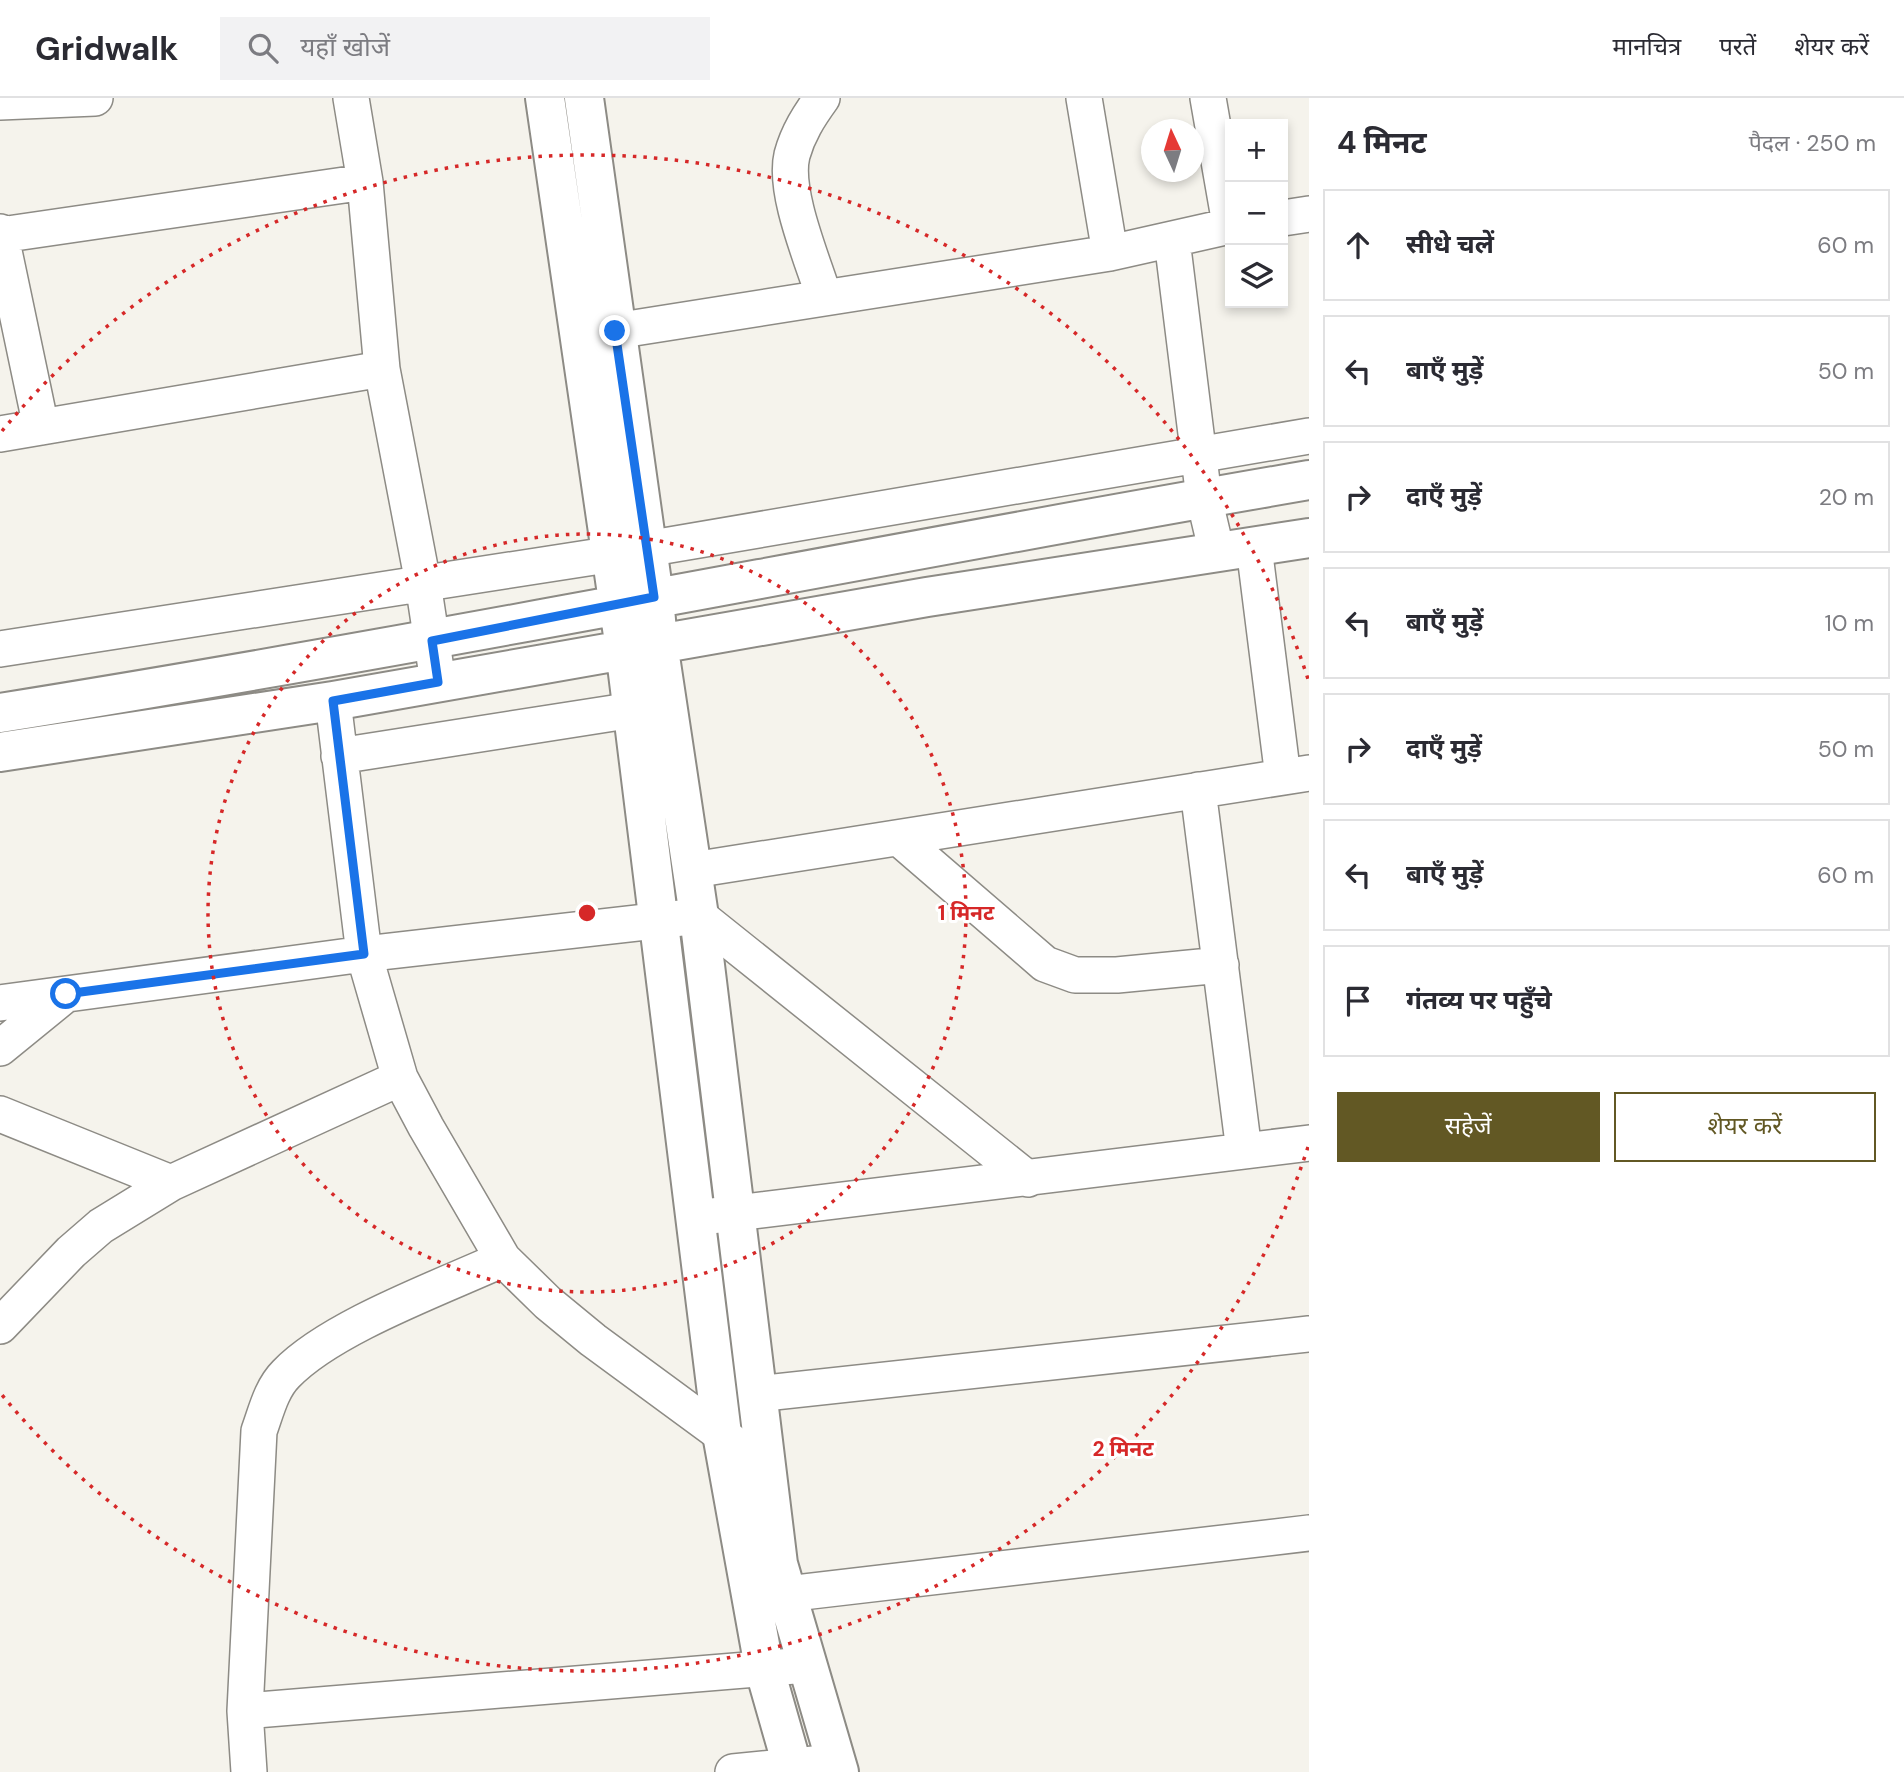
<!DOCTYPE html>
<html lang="hi">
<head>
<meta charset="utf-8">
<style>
  :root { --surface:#fff; --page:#f2f2f3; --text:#2b2b33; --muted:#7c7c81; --line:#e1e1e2; --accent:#625824 }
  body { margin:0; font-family:"DM Sans","Noto Sans Devanagari",sans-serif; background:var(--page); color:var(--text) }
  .controls { position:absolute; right:21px; top:21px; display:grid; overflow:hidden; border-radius:0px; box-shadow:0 4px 10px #0003 }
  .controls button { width:63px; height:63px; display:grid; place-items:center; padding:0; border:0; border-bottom:2px solid var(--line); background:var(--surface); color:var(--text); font:35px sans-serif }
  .compass { position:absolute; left:1141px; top:21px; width:63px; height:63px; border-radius:50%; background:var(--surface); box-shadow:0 4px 10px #0003; rotate:356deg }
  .stop { position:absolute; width:21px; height:21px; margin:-16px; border:5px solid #1a73e8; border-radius:50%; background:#fff }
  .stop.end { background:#1a73e8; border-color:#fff; box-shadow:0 2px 7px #0008 }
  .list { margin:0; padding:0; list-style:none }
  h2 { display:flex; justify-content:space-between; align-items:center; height:91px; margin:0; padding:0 28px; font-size:30px }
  h2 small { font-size:23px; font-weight:400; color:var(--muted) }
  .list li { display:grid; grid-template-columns:46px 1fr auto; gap:21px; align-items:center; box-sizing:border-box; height:112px; margin:0 14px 14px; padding:0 14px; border:2px solid var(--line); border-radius:0px }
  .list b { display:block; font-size:26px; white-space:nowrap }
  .list em { font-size:23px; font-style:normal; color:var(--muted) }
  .actions { display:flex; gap:14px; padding:21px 28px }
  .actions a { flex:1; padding:16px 0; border:2px solid var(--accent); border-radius:0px; text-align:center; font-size:24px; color:var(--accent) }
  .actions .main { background:var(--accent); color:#fff }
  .icon { flex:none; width:38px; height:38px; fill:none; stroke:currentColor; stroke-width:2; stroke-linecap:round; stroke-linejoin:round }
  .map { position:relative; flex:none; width:1309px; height:1674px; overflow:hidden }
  header { display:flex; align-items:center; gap:42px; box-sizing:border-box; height:98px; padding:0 35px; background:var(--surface); border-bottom:2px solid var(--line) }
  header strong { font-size:33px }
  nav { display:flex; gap:38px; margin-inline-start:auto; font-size:24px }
  .search { width:490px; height:63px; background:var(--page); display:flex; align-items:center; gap:18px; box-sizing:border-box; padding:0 24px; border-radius:0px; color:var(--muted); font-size:26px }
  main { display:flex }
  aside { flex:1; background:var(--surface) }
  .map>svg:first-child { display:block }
</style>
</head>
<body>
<header>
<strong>Gridwalk</strong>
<div class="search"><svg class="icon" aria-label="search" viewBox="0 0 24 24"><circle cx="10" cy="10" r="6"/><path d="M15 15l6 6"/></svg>यहाँ खोजें</div>
<nav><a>मानचित्र</a><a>परतें</a><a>शेयर करें</a></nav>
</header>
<main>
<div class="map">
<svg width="1309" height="1674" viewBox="0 0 1309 1674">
  <rect width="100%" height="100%" fill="#f5f3ec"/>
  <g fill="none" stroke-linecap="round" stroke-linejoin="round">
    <defs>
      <path id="minor" d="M351 0 365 84 382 271 423 485 438 584
        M822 0C809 18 798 35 792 57 783 94 813 163 824 199
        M1084 0 1110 155
        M1208 0 1230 126
        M0 4 95 0
        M1283 120 1309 116
        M0 134 41 329
        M1 137 365 84
        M1172 142 1204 400 1217 455
        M615 233 1110 155 1230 128
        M0 336 382 271
        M1254 449 1283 679
        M0 551 646 451 1309 338
        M333 603 364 856 400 980 426 1029 503 1161 548 1205 593 1242 740 1350
        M339 658 633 612
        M1198 692 1244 1053
        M899 740 1045 866 1075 877H1117L1221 867
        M693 772 1309 675
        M0 905 364 856 699 818 1028 1081
        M0 950 65 897
        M0 1016 171 1085
        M695 1120 1309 1045
        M0 1228 71 1154 101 1128 171 1085 400 980
        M757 1296 1309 1236
        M760 1499 1309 1435
        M245 1613 807 1567
        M249 1674 245 1613 259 1333C266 1314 271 1291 286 1276 331 1229 442 1189 503 1161
        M733 1674 834 1664"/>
      <path id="tertiary" d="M545 0 625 551 722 1336 764 1569 794 1674
        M584 0 654 499 658 545 699 818 778 1466 839 1674
        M0 615C438 545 872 457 1309 382
        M0 654 333 603 927 499 1309 440"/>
    </defs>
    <use href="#minor" stroke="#8d8b85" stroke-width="38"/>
    <use href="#tertiary" stroke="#8d8b85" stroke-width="42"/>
    <use href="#minor" stroke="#fff" stroke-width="35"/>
    <use href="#tertiary" stroke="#fff" stroke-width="38"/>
  </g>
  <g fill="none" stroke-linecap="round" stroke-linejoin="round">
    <path stroke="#1a73e8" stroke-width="9" d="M66 896 364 856 333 603 438 584 432 543 654 499 615 233"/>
  </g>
  <g fill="none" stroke="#d62828" stroke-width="3.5" stroke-dasharray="3.5 7">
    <circle cx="587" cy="815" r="379"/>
    <path d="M1308 1049A758 758 0 0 1 2 1297M2 333A758 758 0 0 1 1308 581"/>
  </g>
  <circle cx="587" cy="815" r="10" fill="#d62828" stroke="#fff" stroke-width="3.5"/>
  <g font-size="21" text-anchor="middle" font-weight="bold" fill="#d62828" stroke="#fff" stroke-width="6" stroke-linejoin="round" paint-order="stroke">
    <text x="966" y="822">1 मिनट</text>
    <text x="1123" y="1358">2 मिनट</text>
  </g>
</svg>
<div class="controls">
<button>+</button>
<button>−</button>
<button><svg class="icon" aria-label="layers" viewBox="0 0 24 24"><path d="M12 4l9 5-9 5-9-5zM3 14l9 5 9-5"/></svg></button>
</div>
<svg class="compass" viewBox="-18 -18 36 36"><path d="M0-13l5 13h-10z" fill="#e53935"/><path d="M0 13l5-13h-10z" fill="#7c7c81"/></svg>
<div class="stop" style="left:66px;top:896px"></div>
<div class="stop end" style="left:615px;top:233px"></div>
</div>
<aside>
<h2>4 मिनट<small>पैदल · 250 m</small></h2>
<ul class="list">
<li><svg class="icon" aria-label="ahead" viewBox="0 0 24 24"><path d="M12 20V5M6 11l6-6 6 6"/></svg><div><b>सीधे चलें</b></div><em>60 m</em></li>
<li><svg class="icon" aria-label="left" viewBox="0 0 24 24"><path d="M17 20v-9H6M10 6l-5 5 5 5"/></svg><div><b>बाएँ मुड़ें</b></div><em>50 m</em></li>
<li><svg class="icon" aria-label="right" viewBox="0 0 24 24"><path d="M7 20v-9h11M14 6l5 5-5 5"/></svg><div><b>दाएँ मुड़ें</b></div><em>20 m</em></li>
<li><svg class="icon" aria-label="left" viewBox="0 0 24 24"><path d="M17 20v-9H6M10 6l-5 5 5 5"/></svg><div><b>बाएँ मुड़ें</b></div><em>10 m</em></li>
<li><svg class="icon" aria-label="right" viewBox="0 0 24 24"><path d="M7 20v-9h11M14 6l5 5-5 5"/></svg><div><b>दाएँ मुड़ें</b></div><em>50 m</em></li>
<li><svg class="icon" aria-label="left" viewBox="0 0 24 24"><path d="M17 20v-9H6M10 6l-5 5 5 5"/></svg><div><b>बाएँ मुड़ें</b></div><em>60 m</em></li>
<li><svg class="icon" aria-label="arrive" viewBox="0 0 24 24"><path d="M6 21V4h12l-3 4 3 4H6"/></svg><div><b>गंतव्य पर पहुँचे</b></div></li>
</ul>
<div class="actions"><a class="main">सहेजें</a><a>शेयर करें</a></div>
</aside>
</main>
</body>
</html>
